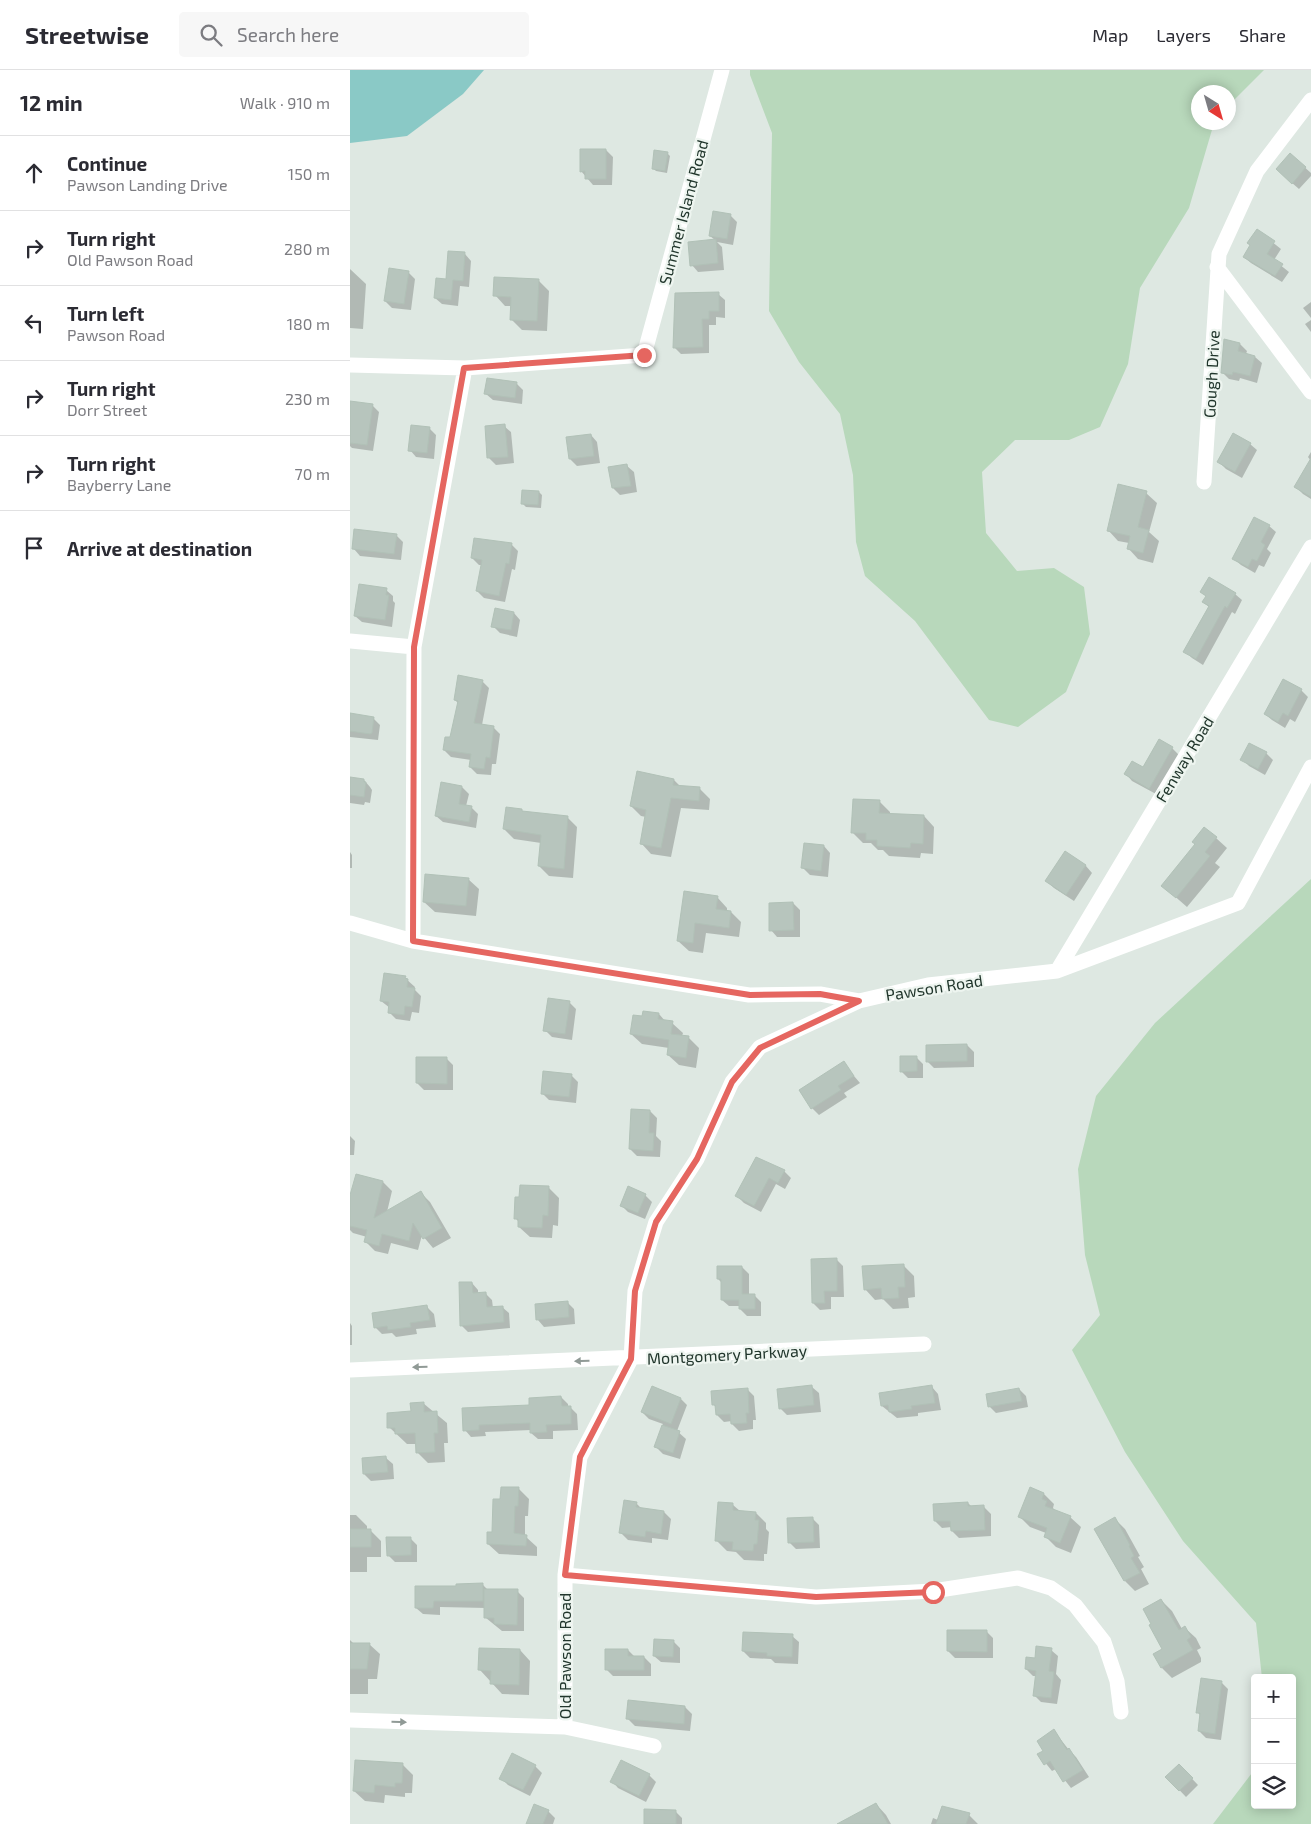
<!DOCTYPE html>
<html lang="en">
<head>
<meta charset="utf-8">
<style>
  :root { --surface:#fff; --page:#f7f7f7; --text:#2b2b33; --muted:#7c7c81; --line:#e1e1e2 }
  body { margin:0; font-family:"Exo 2",sans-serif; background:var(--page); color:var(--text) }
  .controls { position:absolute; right:15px; bottom:15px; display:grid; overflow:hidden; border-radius:5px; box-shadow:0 2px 12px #0003 }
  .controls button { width:45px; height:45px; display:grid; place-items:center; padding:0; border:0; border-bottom:1px solid var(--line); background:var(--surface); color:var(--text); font:25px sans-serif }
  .compass { position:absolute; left:841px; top:15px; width:45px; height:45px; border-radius:50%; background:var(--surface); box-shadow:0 2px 12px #0003; rotate:143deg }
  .stop { position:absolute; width:15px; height:15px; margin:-11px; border:4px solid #e56660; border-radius:50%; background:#fff }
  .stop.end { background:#e56660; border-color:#fff; box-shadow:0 1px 5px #0008 }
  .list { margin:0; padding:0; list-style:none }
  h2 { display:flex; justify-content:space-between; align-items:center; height:65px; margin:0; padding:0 20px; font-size:21px }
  h2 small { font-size:16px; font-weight:400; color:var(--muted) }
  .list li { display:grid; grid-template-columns:32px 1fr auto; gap:15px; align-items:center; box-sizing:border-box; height:75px; padding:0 20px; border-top:1px solid var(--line) }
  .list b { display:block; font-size:19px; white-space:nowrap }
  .list p { margin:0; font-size:16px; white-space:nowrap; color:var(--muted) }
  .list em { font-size:16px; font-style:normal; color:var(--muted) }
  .icon { flex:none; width:28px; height:28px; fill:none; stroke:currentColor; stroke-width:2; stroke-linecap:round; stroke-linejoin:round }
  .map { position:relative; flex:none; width:961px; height:1754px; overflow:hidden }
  header { display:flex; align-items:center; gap:30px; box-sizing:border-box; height:70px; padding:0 25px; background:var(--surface); border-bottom:1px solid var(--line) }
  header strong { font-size:24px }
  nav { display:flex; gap:28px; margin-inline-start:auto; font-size:18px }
  .search { width:350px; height:45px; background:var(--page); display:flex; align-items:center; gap:12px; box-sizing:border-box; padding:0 18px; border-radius:5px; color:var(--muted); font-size:19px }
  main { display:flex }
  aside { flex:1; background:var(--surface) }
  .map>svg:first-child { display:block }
</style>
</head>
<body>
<header>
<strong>Streetwise</strong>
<div class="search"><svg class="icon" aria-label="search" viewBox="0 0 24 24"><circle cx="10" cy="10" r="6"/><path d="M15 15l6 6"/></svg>Search here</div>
<nav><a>Map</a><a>Layers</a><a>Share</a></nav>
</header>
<main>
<aside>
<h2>12 min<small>Walk · 910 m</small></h2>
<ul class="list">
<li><svg class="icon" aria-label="ahead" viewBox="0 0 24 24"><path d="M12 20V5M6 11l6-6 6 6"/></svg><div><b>Continue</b><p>Pawson Landing Drive</p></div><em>150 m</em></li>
<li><svg class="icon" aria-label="right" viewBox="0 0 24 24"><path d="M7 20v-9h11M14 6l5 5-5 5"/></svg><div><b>Turn right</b><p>Old Pawson Road</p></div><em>280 m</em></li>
<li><svg class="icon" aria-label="left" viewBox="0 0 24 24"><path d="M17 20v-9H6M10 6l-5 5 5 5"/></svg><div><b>Turn left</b><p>Pawson Road</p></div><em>180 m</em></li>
<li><svg class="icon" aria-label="right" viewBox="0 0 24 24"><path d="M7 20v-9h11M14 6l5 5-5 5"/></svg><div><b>Turn right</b><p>Dorr Street</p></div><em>230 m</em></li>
<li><svg class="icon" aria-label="right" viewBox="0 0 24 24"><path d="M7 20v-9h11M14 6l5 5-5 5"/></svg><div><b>Turn right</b><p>Bayberry Lane</p></div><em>70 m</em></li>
<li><svg class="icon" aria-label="arrive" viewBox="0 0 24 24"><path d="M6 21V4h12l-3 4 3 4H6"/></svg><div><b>Arrive at destination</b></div></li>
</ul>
</aside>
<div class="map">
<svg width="961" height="1754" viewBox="0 0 961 1754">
  <rect width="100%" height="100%" fill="#dee8e2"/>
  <path fill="#b8d8bb" d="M400 0H914L879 35 878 22H848V52L864 53 839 138 790 218 778 294 750 357 719 370H665L632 402 636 463 667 501 704 498 734 517 740 564 716 622 668 657 639 650 565 551 515 506 506 472 503 405 490 344 449 292 419 241 422 63 400 5Z
    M961 809V1754H863L905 1699V1735H942V1608H912L906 1553 833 1471 775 1382 722 1280 750 1245 735 1185 728 1099 746 1026 805 953Z"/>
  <path fill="#8ac9c6" d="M0 0H134L113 24 57 66 0 73Z"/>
  <path fill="#0003" d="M256 80 263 87 262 115H243L231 101Z
    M317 83 320 86 317 103 306 101 303 98Z
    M941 85 961 103V106L949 119 934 106Z
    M380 145 387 152 383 175 367 172 372 177 374 200 348 202 342 195 365 170 360 166Z
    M907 160 931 179 924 190 939 202 932 212 901 193 894 187 902 176Z
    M115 184 121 191 119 217 110 216 108 236 92 234 85 228Z
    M0 199 16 214 13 259 0 258Z
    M58 202 65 209 61 240 42 238 35 231Z
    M189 211 199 221 197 261 172 260 161 249 162 236H155L145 225Z
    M368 224 375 230V248L366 247V255H359V283L331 284 324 277Z
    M961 232V248L953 238Z
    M961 250V262L955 254Z
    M875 271 890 274 897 281 896 284 905 287 912 293 907 313 890 308 889 311 879 309 872 302Z
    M167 314 173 320 172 334 143 330 136 324Z
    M0 332 22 335 29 342 23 381 2 378 0 376Z
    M154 356 161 362 164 393 146 395 139 388Z
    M79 358 86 365 84 389 66 387 60 380Z
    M241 365 247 372 250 393 227 396 220 389Z
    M900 374 907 380 892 408 876 399 869 392Z
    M961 382V429L953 424 946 417 961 391 958 387Z
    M277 396 284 402 287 422 270 425 263 418Z
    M189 422 192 425 191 438 176 437 173 434Z
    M796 423 807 433 799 462 809 471 803 493 788 489 778 478 779 473 768 471 758 460Z
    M919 456 926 462 917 479 921 483 914 497 909 495 905 503 891 495 884 489Z
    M46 465 53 472 51 490 10 486 4 479Z
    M161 474 168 481 165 500 162 499 155 532 134 528 127 521 133 495H129L122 488Z
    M36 520 43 526V531L45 533 42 557 12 552 5 546Z
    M852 522 885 524 892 530 885 544 882 542 853 595 842 588 835 581 859 537 853 532 857 527Z
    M164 543 170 550 167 567 150 563 143 556Z
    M132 611 139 618 132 655 143 657 150 664 146 694H142L141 705 127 704 120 697 121 690 101 687 94 680 101 669 108 633 105 630Z
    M951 620 958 627 945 652 940 649 935 658 922 650 915 644Z
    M0 645 23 648 30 655 28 670 0 667Z
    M822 678 829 685 806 724 782 711 776 704 794 699Z
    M916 683 923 690 915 705 899 696 892 689Z
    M288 703 324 710 331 717 350 719 360 729 359 740 331 738 321 787 301 784 291 773 296 747 291 746 281 736Z
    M0 708 14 710 20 717 22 720 20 733 15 732 14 735 0 733Z
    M112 717 119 724 116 736 121 737 128 744 126 758 93 752 86 746Z
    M529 731 540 742V744L574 746 584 757 583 784 571 783 570 788 539 786 533 780H528L521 773H513L502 762Z
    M171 740 174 742 217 747 227 757 223 808 199 806 189 796 191 773 164 769 154 759Z
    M866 768 877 778 865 793 870 797 837 837 813 816Z
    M474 776 480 783 478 807 460 805 453 798Z
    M0 782 2 785V798H0Z
    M716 783 736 796 742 803 724 831 704 818 697 811Z
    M118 809 129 819 126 846 85 842 74 832Z
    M367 827 377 838V841L381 842 391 852 389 867 356 863 353 883 339 881 328 871Z
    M443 833 450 840V867H427L421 860Z
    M55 908 65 917 64 919 71 926 69 943 62 942 60 951 46 949 39 942 40 938 31 931Z
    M219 932 226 939 222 970 202 967 195 960Z
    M309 944 316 952 322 953 333 963 332 966 338 967 349 978 346 998 329 995 318 985 319 978 292 974 281 964 293 948Z
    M617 975 624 982V997L584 998 577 991Z
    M566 987 573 994V1008H558L551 1001Z
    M96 988 103 995V1020H74L67 1013Z
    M493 993 510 1013 494 1023 497 1027 469 1045 462 1038 450 1021Z
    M221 1005 228 1012 226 1033 199 1030 192 1023Z
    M300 1041 307 1048 306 1066 311 1071 310 1087 287 1086 280 1079Z
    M0 1066 5 1071 4 1085H0Z
    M407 1088 434 1101 441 1108 435 1119 426 1114 411 1142 394 1133 387 1126Z
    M33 1112 42 1121 37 1142 70 1122 80 1132 101 1168 83 1178 72 1165 68 1180 41 1173 38 1184 25 1181 15 1171 17 1167 3 1163 0 1160V1130Z
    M198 1117 209 1128 208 1156 203 1155 202 1168 180 1167 169 1157V1152L165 1148Z
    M295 1125 302 1132 295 1149 278 1142 271 1135Z
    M486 1189 493 1196 494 1227H481V1239L470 1240 463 1233Z
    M553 1195 564 1206 565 1227 558 1228 559 1238 543 1239 533 1229 525 1230 515 1219Z
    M392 1197 399 1204V1225H404L411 1232V1246H397L390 1239V1236H379L372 1230V1213L368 1209Z
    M122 1213 128 1220V1224L135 1223 142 1230 143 1238 152 1237 159 1243 160 1258 118 1262 111 1255Z
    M217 1232 224 1239 225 1254 194 1257 188 1250Z
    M77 1237 84 1244 86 1257 66 1259 67 1264 46 1267 42 1263 32 1264 25 1257Z
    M0 1253 2 1256V1275H0Z
    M462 1317 469 1323 471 1342 437 1345 430 1338Z
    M582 1317 588 1324 591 1340 568 1343V1346L547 1348 532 1336Z
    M397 1319 404 1326 406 1350H403V1359L389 1361 382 1354V1351L374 1352 367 1345V1338L363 1334Z
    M669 1319 676 1326 678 1337 646 1343 639 1336Z
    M211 1327 218 1334V1337H220L227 1344 228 1360 203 1361V1369H188L181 1363V1360L135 1362 136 1366 121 1367 115 1360 180 1336Z
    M331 1329 337 1335 327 1361 336 1369 330 1389 313 1384 306 1377 313 1354 299 1349 292 1342Z
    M73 1333 97 1353 98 1373H94L95 1392 78 1393 67 1382V1374H57L39 1357 62 1343Z
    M36 1388 43 1394 44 1409 21 1411 14 1404Z
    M168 1418 179 1429 178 1446H175V1466L187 1477V1486L149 1484 138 1474 144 1463 151 1430Z
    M694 1424 704 1434 703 1438 705 1441 720 1447 731 1457 721 1483 706 1477 695 1466 696 1463 680 1457 669 1446Z
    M286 1433 292 1439 314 1442 321 1449 318 1470 302 1468V1473L278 1470 271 1463Z
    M618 1433 622 1437H634L641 1444V1466L609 1468 602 1461V1457L592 1458 585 1451Z
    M383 1435 390 1441 406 1443 416 1453V1459L419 1462 417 1484H414V1491L394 1490 386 1482 377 1481 367 1471Z
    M0 1445H6L17 1456V1460H20L31 1471V1487H17V1502H0Z
    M462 1448 469 1455 470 1478 446 1479 439 1472Z
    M765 1449 775 1459 790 1486 788 1487 794 1497 791 1499 799 1514 785 1521 775 1511 746 1459Z
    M60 1468 67 1475V1492H45L38 1485Z
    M133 1515 139 1521H167L174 1528V1561H152L136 1548V1538L90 1537V1545L73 1544 66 1538 107 1518Z
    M811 1530 822 1541 832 1559 835 1558 846 1568 851 1578 847 1580 851 1588V1592L822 1608 812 1598 804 1584 813 1579Z
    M637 1562 643 1568V1588H605L598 1581Z
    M442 1566 449 1572 448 1594 425 1593 421 1589 400 1588 393 1581Z
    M0 1570 4 1574H19L30 1584 27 1609H18V1624H0Z
    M323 1571 330 1578V1593L311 1592 304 1586Z
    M170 1580 180 1591 179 1625 152 1624 130 1600Z
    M278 1580 285 1587H294L301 1594V1606H263L256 1599Z
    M701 1580 708 1586 706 1604 711 1610 707 1634 691 1632 684 1625 687 1606H683L676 1599 686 1589Z
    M872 1613 878 1619 871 1670 856 1668 849 1661 851 1646 847 1642Z
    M335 1637 342 1644 340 1661 285 1656 278 1649Z
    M704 1661 719 1680 726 1687 739 1707 721 1718 706 1699 702 1701 689 1685 695 1681Z
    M52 1694 63 1705 62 1723H55V1727L35 1725 34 1733 15 1731 4 1721Z
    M829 1695 848 1715 836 1727 817 1707Z
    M185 1696 192 1703 180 1726 158 1715 151 1708Z
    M299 1705 306 1712 296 1732 268 1718 262 1711Z
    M526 1734 536 1745 541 1754H501Z
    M198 1741 205 1748 203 1754H178Z
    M325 1741 332 1748V1754H296Z
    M619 1745 628 1754H581L583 1748 588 1750Z"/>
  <path fill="#b7c5bd" stroke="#b1c1b7" d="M230 79H256V109H235V101L230 102Z
    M304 80 318 82 315 101 302 99Z
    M940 83 956 97 942 114 926 99Z
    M363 141 381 144 377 169 359 166Z
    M907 159 925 171 917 184 933 194 925 206 893 187 900 175 897 173Z
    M366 169 368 193 340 196 338 172Z
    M98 181 115 182 113 211 103 210 101 230 84 228 86 208 96 209Z
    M39 198 59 201 54 234 34 231Z
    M144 207 189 209 187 251 160 250 161 227 143 226Z
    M369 222V241H359V249H352L353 277 323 278 325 223Z
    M874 269 890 273 888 281 905 286 900 306 883 302 882 305 871 303Z
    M137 308 167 312 165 328 134 324Z
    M0 331 23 334 17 375 0 373Z
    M155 354 158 387 137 388 135 356Z
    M61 355 80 357 77 383 58 381Z
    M883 363 901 373 885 402 867 392Z
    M241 364 244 386 219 389 216 367Z
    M961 388V427L944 417Z
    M277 394 281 416 262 418 258 397Z
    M768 414 797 421 788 457 799 460 793 483 777 479 780 466 757 461Z
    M172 420 189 421 188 435 171 434Z
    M904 447 920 455 911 472 915 475 907 491 902 489 898 497 882 489Z
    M4 459 47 464 44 484 2 479Z
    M124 468 162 473 159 494 156 493 149 526 126 521 132 490 121 488Z
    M859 507 886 523 877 538 875 536 846 589 833 582 859 536 852 532 856 526 850 522Z
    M9 514 37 518 36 525H39L35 550 4 546Z
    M145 538 164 542 161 560 141 557Z
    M108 605 133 610 124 653 144 656 140 688 136 687 134 699 119 697 121 684 93 680 95 667H100L108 631 104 630Z
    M933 609 952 619 938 646 933 643 928 652 914 644Z
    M0 643 24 647 22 663 20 664 0 661Z
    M809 669 823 677 799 719 774 704 782 691 793 697Z
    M899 673 917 682 908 699 890 690Z
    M287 701 324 709 323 715 350 717 349 731 321 728 311 778 290 774 296 740 280 736Z
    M0 707 14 709V712H16L14 727 0 725Z
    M91 712 112 716 109 734 122 736 119 752 85 746Z
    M503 729 530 730 529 743 574 745 573 774 561 773 560 778 527 776V770H516V763H501Z
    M156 737 172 739V741L218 746 214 799 188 796 191 765 153 759Z
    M854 757 867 767 855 782 860 786 826 828 811 816 845 774 842 772Z
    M454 773 474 775 471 801 451 798Z
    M715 781 736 795 716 825 695 811Z
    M75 804 119 808 116 836 73 832Z
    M334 821 368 826 366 839 381 841 379 858 345 853 343 873 327 871Z
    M443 832 444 860 419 861V833Z
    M34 903 56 906 55 908 58 909 57 917 65 918 62 937 55 936 54 945 38 943 39 932 30 931Z
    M198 928 220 931 215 964 193 961Z
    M293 941 309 943 308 949 323 951 321 964 339 966 336 988 317 985 319 970 280 964 283 945 292 946Z
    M617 974V991L576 992V975Z
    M550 986H567V1001L550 1002Z
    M66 987H97V1014L66 1013Z
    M494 991 504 1006 488 1016 491 1020 461 1039 449 1020Z
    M193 1001 222 1004 219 1027 191 1024Z
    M281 1039 300 1040 299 1063H304L303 1081 279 1079Z
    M406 1087 435 1100 428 1113 419 1108 404 1136 385 1126Z
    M6 1104 33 1111 24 1148 71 1121 92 1158 73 1169 63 1153 59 1171 32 1164 29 1176 14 1172 17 1160 0 1156V1125Z
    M170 1115 199 1116 198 1146 193 1145 192 1158 168 1157V1149H164L165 1127H169Z
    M278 1116 296 1124 288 1143 270 1136Z
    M487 1188V1221H474L475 1233H462L461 1189Z
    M554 1194 555 1217H548L549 1228 532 1229 531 1218 514 1220 512 1196Z
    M367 1196H392V1224H405V1239H389V1230H371V1209H367Z
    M109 1212H122L123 1223 136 1222 137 1237 153 1236 154 1252 110 1256Z
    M218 1231 219 1247 186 1250 185 1234Z
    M77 1235 80 1250 60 1253 61 1257 38 1260 37 1256 24 1258 22 1243Z
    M462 1315 464 1335 429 1339 427 1319Z
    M582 1315 585 1333 561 1336 562 1339 539 1342 538 1335 531 1336 529 1323Z
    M302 1316 331 1328 321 1354 291 1342Z
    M398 1318 399 1343H396L397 1353 381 1354 380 1344 366 1345 365 1335H362L361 1321Z
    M669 1318 672 1331 638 1337 636 1324Z
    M211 1326 212 1336H221V1354L196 1355 197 1362 180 1363V1353L129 1355V1360L113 1361 112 1338 179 1335V1328Z
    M74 1332V1342L87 1341 88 1363H84L85 1382 66 1383 65 1363 45 1364V1358H37V1343L61 1341 60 1333Z
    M312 1355 330 1361 323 1383 304 1377Z
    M36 1386 38 1402 13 1404 12 1388Z
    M151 1417H169L168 1436H165L164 1463 177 1465 176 1476 137 1474V1462H142L143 1429H150Z
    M680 1417 694 1423 692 1429 697 1431 695 1436 721 1446 710 1473 694 1467 697 1458 668 1447Z
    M274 1430 287 1432 286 1437 314 1441 311 1464 296 1461 295 1467 269 1463Z
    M368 1432 383 1433V1440L406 1442 405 1450H409L407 1474H404L403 1481 382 1480 383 1472 365 1471Z
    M618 1432V1436L634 1435 635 1460 601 1461 600 1451H584L583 1434Z
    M463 1447 464 1472 438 1473 437 1448Z
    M765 1447 780 1475 779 1476 784 1486 781 1488 790 1503 774 1511 744 1459Z
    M0 1459H21V1477H0Z
    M36 1467H61V1485L37 1486Z
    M133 1513V1531H84L83 1538H65V1516H106V1514Z
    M134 1519H168L167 1555 144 1554V1548H134Z
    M811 1529 829 1560 835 1556 841 1567 837 1570 843 1580 811 1598 803 1584 812 1579 799 1555 801 1554 793 1539Z
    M597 1560H637V1582L597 1581Z
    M393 1562 443 1564 442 1587 417 1586V1583L392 1581Z
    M304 1569 324 1570 323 1587 303 1586Z
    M0 1573H20L17 1599H0Z
    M686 1576 702 1578 699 1601 704 1602 701 1628 683 1626 686 1601 675 1599 676 1587 685 1588Z
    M129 1578 170 1579 169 1615 140 1614 141 1601 128 1600Z
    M255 1579H278V1586H294V1600H255Z
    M851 1608 872 1611 865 1664 848 1661 850 1643H846Z
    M278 1630 335 1636 334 1654 276 1649Z
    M704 1659 717 1680 719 1678 733 1700 713 1712 700 1691 694 1695 687 1684 693 1681 687 1671Z
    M162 1683 186 1695 173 1720 149 1709Z
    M5 1690 53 1693 52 1713H45V1717L25 1715 24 1723 3 1721Z
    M271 1690 300 1704 289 1726 260 1712Z
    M829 1694 843 1708 829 1721 815 1707Z
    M526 1733 538 1754H487Z
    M184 1734 199 1740 193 1754H176Z
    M592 1736 620 1743 616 1754H586Z
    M294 1739 326 1740V1754H294Z"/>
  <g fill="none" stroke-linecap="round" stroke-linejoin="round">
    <path stroke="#fff" stroke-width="15" d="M867 197 961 322
      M0 295 115 298 294 285 372 0
      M854 412 869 184 907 101 961 30
      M0 571 64 577
      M0 853 63 871 399 925 470 924 509 931 578 915 707 901 888 833 961 697
      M63 871 64 577 115 298
      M707 901 961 477
      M0 1300 574 1274
      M215 1505 466 1527 583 1521 668 1508 701 1518 725 1535 754 1572 767 1611 771 1642
      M0 1650 215 1657 304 1676
      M215 1657V1505L230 1387 281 1289 285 1221 306 1152 347 1089 382 1012 410 977 509 931"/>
  </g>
  <defs><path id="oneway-solid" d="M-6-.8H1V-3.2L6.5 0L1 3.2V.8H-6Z" transform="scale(1.25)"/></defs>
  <g fill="#909a96">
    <use href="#oneway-solid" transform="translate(232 1291) rotate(178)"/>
    <use href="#oneway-solid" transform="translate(70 1297) rotate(178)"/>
    <use href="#oneway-solid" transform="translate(49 1652) rotate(2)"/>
  </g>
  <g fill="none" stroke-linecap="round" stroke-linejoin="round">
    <path stroke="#e56660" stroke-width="6" d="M294 285 114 298 64 577 63 871 400 925 470 924 509 931 410 978 382 1012 347 1089 306 1152 285 1221 281 1289 230 1387 215 1505 466 1527 583 1522"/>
  </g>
  <g text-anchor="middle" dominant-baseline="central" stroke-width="4.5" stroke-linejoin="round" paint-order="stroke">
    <g font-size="16" fill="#21362c" stroke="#eef5f0">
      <text transform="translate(333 142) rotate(-75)">Summer Island Road</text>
      <text transform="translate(861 304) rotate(-87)">Gough Drive</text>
      <text transform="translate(834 689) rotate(-59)">Fenway Road</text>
      <text transform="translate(584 917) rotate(-9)">Pawson Road</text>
      <text transform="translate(377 1284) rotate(-3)">Montgomery Parkway</text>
      <text transform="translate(214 1586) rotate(-90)">Old Pawson Road</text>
    </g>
  </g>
</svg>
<div class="controls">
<button>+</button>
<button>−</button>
<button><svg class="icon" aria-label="layers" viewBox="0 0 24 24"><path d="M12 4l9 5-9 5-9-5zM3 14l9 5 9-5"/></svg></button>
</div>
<svg class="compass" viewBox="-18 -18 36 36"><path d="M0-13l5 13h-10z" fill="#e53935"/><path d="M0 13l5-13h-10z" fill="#7c7c81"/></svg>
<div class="stop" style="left:583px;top:1522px"></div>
<div class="stop end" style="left:294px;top:285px"></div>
</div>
</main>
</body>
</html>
